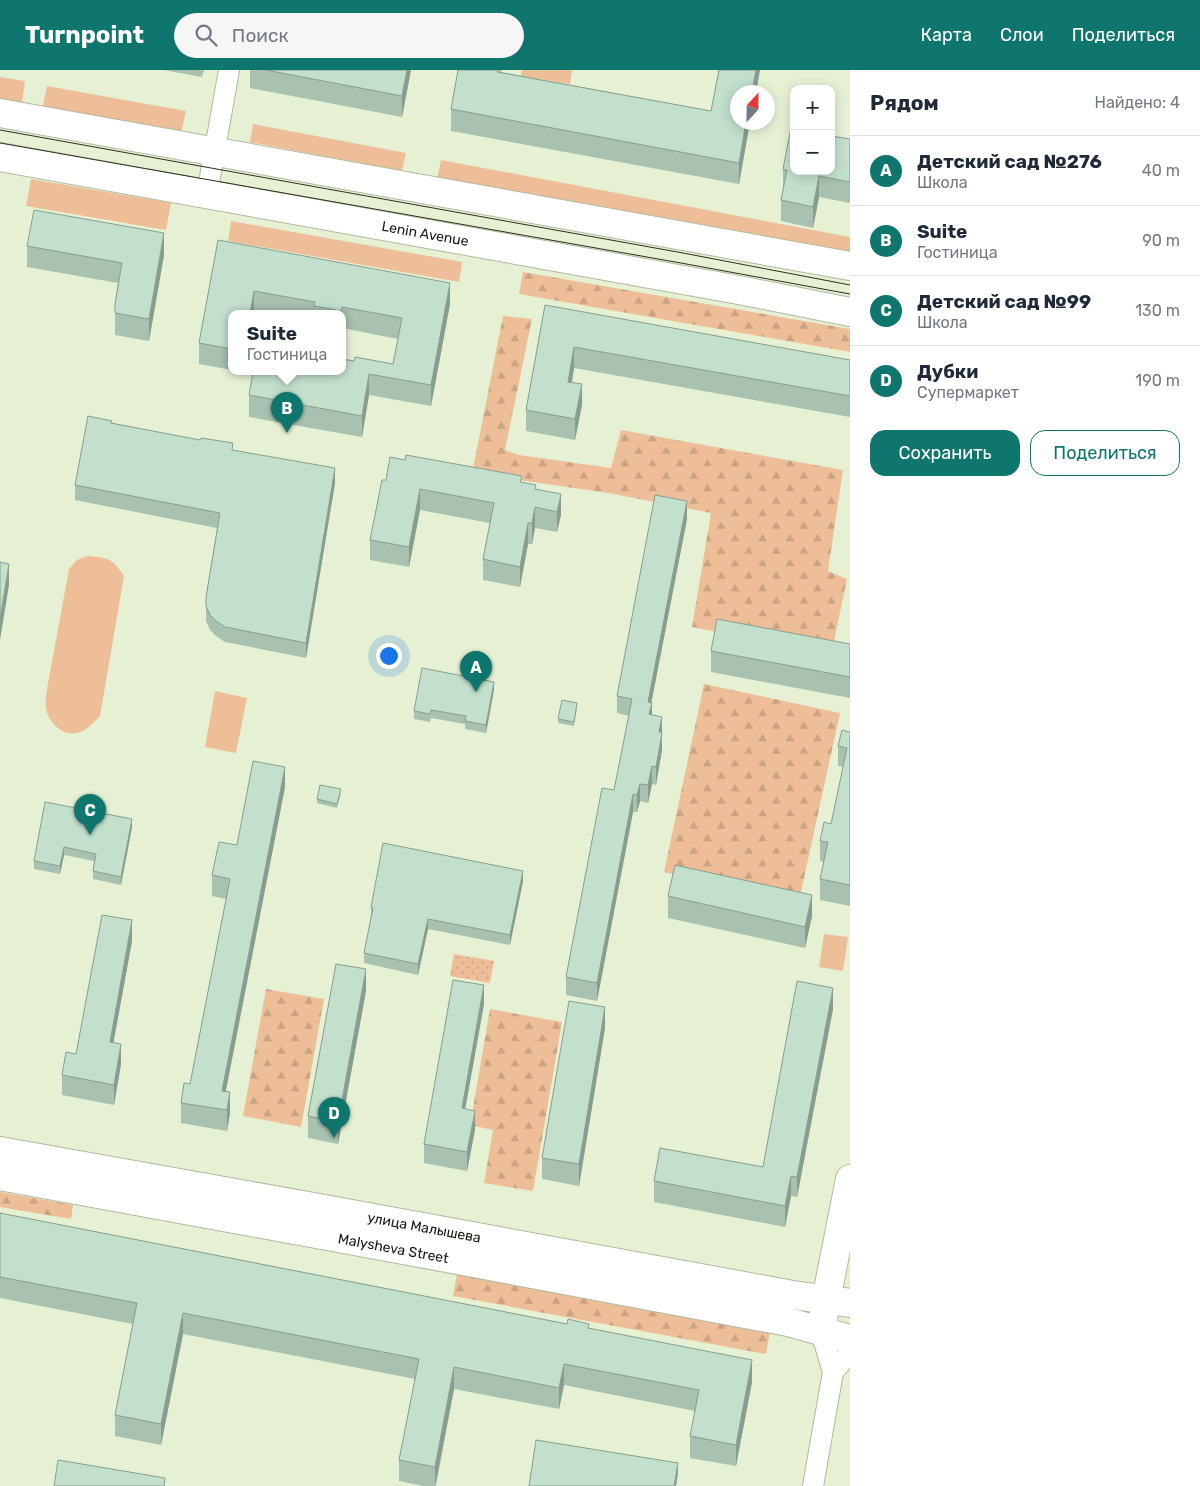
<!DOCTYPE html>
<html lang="ru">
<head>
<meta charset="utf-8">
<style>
  :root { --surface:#fff; --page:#f6f6f7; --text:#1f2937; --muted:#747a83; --line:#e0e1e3; --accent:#0f766e }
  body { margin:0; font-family:Rubik,sans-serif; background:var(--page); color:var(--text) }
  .controls { position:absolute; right:15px; top:15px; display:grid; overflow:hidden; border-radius:10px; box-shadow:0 2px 12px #0003 }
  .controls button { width:45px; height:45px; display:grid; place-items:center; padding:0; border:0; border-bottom:1px solid var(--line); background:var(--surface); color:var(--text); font:25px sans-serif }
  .compass { position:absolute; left:730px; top:15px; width:45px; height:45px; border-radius:50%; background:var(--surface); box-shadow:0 2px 12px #0003; rotate:22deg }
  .you { position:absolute; left:388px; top:585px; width:18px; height:18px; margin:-12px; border:4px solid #fff; border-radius:50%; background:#1a73e8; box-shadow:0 0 0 8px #1a73e833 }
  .badge { display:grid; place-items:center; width:32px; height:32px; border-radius:50%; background:var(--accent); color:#fff; font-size:16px; font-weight:700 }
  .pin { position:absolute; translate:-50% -41px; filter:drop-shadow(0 1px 2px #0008) }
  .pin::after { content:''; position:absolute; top:26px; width:18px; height:15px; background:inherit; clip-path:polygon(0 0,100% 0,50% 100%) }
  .popup { position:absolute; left:228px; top:240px; width:118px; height:65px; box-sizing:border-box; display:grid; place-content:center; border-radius:10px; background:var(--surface); filter:drop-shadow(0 1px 4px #0005); font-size:16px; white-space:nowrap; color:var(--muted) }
  .popup b { font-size:19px; color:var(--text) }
  .popup::after { content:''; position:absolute; left:50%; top:100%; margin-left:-10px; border:10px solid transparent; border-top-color:var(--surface) }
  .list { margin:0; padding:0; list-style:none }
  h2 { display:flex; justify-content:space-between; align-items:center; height:65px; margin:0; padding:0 20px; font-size:21px }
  h2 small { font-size:16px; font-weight:400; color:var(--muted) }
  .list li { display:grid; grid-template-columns:32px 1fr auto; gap:15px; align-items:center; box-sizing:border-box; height:70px; padding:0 20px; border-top:1px solid var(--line) }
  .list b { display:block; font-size:19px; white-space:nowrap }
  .list p { margin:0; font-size:16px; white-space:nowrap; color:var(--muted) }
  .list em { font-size:16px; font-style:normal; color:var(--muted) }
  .actions { display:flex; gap:10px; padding:15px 20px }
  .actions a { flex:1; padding:11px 0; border:1px solid var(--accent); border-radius:15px; text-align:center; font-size:18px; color:var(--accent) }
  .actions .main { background:var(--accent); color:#fff }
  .icon { flex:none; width:28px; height:28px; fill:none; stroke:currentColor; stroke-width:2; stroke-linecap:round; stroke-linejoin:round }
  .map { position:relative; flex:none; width:850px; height:1416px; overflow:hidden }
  header { display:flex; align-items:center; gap:30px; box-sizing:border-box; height:70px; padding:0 25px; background:var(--accent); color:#fff }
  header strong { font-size:24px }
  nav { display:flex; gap:28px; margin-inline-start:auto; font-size:18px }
  .search { width:350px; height:45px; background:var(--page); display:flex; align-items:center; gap:12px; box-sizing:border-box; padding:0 18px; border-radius:28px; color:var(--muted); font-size:19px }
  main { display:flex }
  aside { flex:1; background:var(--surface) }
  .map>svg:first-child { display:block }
</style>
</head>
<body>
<header>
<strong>Turnpoint</strong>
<div class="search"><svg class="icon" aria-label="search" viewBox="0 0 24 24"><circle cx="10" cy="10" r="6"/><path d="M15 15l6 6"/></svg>Поиск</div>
<nav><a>Карта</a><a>Слои</a><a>Поделиться</a></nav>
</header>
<main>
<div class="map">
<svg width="850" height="1416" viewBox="0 0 850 1416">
  <defs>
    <pattern id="forest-firs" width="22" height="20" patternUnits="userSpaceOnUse" patternTransform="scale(1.25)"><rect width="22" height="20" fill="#edbe98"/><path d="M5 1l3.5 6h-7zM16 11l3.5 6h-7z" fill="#caa382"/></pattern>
    <pattern id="park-dots" width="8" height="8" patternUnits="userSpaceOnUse" patternTransform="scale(1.25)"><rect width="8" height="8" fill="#edbe98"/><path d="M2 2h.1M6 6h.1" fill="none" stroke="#caa382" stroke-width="1.8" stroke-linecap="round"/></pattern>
  </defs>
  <rect width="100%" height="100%" fill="#e6f1d4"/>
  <path fill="#edbe98" d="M522 0H572L570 14 521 6Z
    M0 7 25 11 21 39 0 36Z
    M47 16 186 41 180 68 41 43Z
    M253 54 406 83 402 101 250 72Z
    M441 90 850 167V188L437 109Z
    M31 109 171 133 166 160 26 136Z
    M231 151 462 192 459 212 228 171Z
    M87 486C109 488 112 488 124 506L100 646C93 653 87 661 77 663 62 666 49 653 46 639 45 633 46 626 47 619L69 499 77 490Z
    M215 621 247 628 236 683 205 677Z
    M824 864 848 867 843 901 819 897Z"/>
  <path fill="url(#forest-firs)" d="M523 202 850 259V282L519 224Z
    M503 246 532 249 505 380 519 385 611 398 621 360 843 400 828 501 847 509 831 585 692 557 711 443 609 423 505 408 473 399Z
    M704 614 840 643 799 831 664 802Z
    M266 919 324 929 301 1057 243 1046Z
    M490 939 562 952 533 1121 484 1113 493 1060 470 1055Z
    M0 1122 73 1135 71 1149 0 1137Z
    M457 1204 770 1262 766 1284 453 1226Z"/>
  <path fill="url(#park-dots)" d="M454 884 494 891 490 913 450 906Z"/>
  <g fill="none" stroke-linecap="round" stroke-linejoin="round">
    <defs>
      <path id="street" d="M207 124 229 0
        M833 1302 850 1282
        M813 1416 833 1302 821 1262"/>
      <g id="secondary">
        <path d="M0 43 850 196"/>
        <path id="s1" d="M0 87 739 220 850 242"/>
        <path d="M821 1262 826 1230 850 1109"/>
      </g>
      <g id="primary">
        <path id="s2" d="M0 1081 308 1136 793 1225 850 1233"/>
        <path id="s3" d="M0 1106 436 1186 788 1252 850 1269"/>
      </g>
    </defs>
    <use href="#street" stroke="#afba9e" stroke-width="22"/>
    <use href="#secondary" stroke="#afba9e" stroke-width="30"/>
    <use href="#primary" stroke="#afba9e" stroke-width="30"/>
    <use href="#street" stroke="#fff" stroke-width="20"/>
    <use href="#secondary" stroke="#fff" stroke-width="28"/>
    <use href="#primary" stroke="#fff" stroke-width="28"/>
    <path stroke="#2c3024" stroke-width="1" d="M0 60 683 183 850 215
      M0 73 681 193 850 224"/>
  </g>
  <path fill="#a8c1b0" d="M163 0H204L202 7Z
    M250 0H411L402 47 250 18Z
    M458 0H502L501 2 711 41 719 0H760L756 22 738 52H750L739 114 451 61V39Z
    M850 69V133L819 127 813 158 781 151V130L783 120V99Z
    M218 170 450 234 431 336 369 325 362 367 249 347V325L253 304 241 302H342L354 291 393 294 398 269 342 258V244H266L254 242 232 244V300L199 294V273Z
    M27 176 164 185 149 271 115 265V234L118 213 27 197Z
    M545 235 850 290V347L574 298 572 313 582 335 575 370 526 361V340Z
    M112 353 233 381 335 413 306 588 225 572 216 566 210 560 206 551V527L217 458 75 430V415Z
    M386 410 522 412 536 420 561 445 557 462 535 458 532 474H528L520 517 483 510V489L490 453 420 440 409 497 370 490V470Z
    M687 449 651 633 652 645 662 647V680L656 715 652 714 648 733 640 731 637 742H633L597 931 566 925V907L614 720 629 646 617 643V626Z
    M850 574V628L711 602V581Z
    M494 620 486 663 465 659V654L431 648 430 652 414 649V641Z
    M577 637 574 656 558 653V649Z
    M850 662V836L820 830V809L824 792 820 791V771L831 754 843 697 838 696V676Z
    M285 717 225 1022 230 1043 227 1061 181 1053V1033L190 1014 226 829 212 826V805Z
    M341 723 337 738 317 733V729Z
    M45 732 132 757 121 815 93 809V801L94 791 64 785 60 804 34 799V791Z
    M523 811 510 875 428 859 418 905 364 893V883L371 847V837Z
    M668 826 812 846 805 878 668 848Z
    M132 871 113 973 121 994 114 1035 62 1025V1005L76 984Z
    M366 921 338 1074 308 1068V1046Z
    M484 934 465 1039 475 1060 467 1101 424 1093V1074Z
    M833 939 797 1127 791 1126 785 1157 654 1132V1111L763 1097Z
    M605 958 579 1116 542 1109V1088Z
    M0 1143 589 1258 752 1312 736 1396 690 1388V1366L695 1341 564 1315 559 1339 454 1319 436 1416H423L399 1411V1390L415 1309 183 1264 161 1375 115 1366V1345L133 1254 0 1228Z"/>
  <path fill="#889d90" d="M407 0H411L402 47V26Z
    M756 0H760L756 22H752Z
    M746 52H750L739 114V93Z
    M819 106V127L813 158V137Z
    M164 163V185L149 271V249Z
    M450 213V234L431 336V315Z
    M254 221V244H250Z
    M574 277V298L568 333V312Z
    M369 304V325L362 367V346Z
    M582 314V335L575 370V349Z
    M335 398V413L306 588V573Z
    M420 419V440L409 497V477Z
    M561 424V445L557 462V442Z
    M687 431V449L648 650V632Z
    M535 437V458L532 474V453Z
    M528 453V474L520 517V497Z
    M9 494V515L0 570V549Z
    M494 612V620L486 663V655Z
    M652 633V650L649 644Z
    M662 647V664L659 662Z
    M662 663V680L656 715V697Z
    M652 696V714L648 733V715Z
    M285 697V717L222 1041V1021Z
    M640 714V731L637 742V725Z
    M633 724V742L597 931V913Z
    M132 749V757L121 815V807Z
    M64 777V785L60 804V796Z
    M523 801V811L510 875V865Z
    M812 825V846L805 878V857Z
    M428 849V859L418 905V894Z
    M132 850V871L110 992V972Z
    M366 899V921L338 1074V1052Z
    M484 915V934L462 1057V1038Z
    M833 918V939L797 1127V1107Z
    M605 937V958L579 1116V1094Z
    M121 974V994L114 1035V1015Z
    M230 1022V1043L227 1061V1040Z
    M475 1041V1060L467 1101V1082Z
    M791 1106V1126L785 1157V1136Z
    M183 1243V1264L161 1375V1354Z
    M752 1290V1312L736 1396V1375Z
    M564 1294V1315L559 1339V1318Z
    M454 1297V1319L435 1416V1397Z
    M678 1393V1404L676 1416H674Z"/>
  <path fill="#c3e0cd" stroke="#889d90" d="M266 0H407L402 26Z
    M458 0H498L497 2 711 41 719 0H756L752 22H738V52H746L739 93 451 39Z
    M791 58 794 59V101H831V66L850 69V112L819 106 813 137 781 130 787 100 783 99Z
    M34 140 164 163 149 249 115 243V234L122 193 27 176Z
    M218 170 450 213 431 315 369 304 362 346 249 325 253 302H342V289L354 291 355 287 393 294 402 248 342 237 341 241 326 238 314 236 315 232 254 221 250 244H232V279L199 273Z
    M545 235 850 290V326L574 277 568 312 582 314 575 349 526 340Z
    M88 346 112 351 111 353 200 370 201 368 233 373 232 380 335 398 306 573 225 557 216 551 210 545 206 536V527L220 443 75 415Z
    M406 385 522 406 520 412 536 415 535 419 561 424 557 442 535 437 532 453H528L520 497 483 489 494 433 420 419 409 477 370 470 382 410H386L390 387 405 390Z
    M655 425 687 431 648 632 652 633 649 644 662 647 659 662 662 663 656 697 652 696 648 715 640 714 637 725 633 724 597 913 566 907 602 718 614 720 632 629 617 626Z
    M0 492 9 494 0 549Z
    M717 549 850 574V607L711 581Z
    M422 598 494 612 486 655 465 651 466 646 431 640 430 644 414 641Z
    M562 630 577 633 574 652 558 649Z
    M842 660 850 662V815L820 809 828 772 820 771 824 752 831 754 847 678 838 676Z
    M253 691 285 697 222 1021 230 1022 227 1040 181 1033 184 1013 190 1014 230 809 212 805 219 772 237 775Z
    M320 715 341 719 337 734 317 729Z
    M45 732 132 749 121 807 93 801 96 784 64 777 60 796 34 791Z
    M383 773 523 801 510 865 428 849 418 894 364 883 373 838 371 837Z
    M675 795 812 825 805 857 668 826Z
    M102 845 132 850 110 972 121 974 114 1015 62 1005 66 982 76 984Z
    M336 894 366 899 338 1052 308 1046Z
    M453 910 484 915 462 1038 475 1041 467 1082 424 1074Z
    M797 911 833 918 797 1107 791 1106 785 1136 654 1111 660 1078 763 1097Z
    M569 931 605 937 579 1094 542 1088Z
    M0 1143 567 1254 568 1249 589 1254 588 1258 752 1290 736 1375 690 1366 699 1320 564 1294 559 1318 454 1297 435 1397 399 1390 419 1289 183 1243 161 1354 115 1345 137 1233 0 1207Z
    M536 1370 678 1393 674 1416H529Z
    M58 1390 165 1408 164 1416H54Z"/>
  <g text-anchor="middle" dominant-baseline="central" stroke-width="4" stroke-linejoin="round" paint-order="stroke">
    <g font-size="14" fill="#16190f" stroke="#fff">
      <text stroke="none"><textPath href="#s1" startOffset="432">Lenin Avenue</textPath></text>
      <text stroke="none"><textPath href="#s2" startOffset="431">улица Малышева</textPath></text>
      <text stroke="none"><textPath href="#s3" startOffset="400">Malysheva Street</textPath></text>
    </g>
  </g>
</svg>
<div class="controls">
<button>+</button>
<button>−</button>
</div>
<svg class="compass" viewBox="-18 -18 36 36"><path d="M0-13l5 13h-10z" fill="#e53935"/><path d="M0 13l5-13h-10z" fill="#747a83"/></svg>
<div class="you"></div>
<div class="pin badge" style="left:476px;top:622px">A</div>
<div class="pin badge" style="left:287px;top:363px">B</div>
<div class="popup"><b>Suite</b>Гостиница</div>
<div class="pin badge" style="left:90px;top:765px">C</div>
<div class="pin badge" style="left:334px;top:1068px">D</div>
</div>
<aside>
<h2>Рядом<small>Найдено: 4</small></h2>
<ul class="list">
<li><span class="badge">A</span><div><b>Детский сад №276</b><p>Школа</p></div><em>40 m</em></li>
<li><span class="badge">B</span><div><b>Suite</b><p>Гостиница</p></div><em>90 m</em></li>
<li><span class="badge">C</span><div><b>Детский сад №99</b><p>Школа</p></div><em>130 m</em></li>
<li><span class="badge">D</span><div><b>Дубки</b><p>Супермаркет</p></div><em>190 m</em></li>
</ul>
<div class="actions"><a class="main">Сохранить</a><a>Поделиться</a></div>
</aside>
</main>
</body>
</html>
